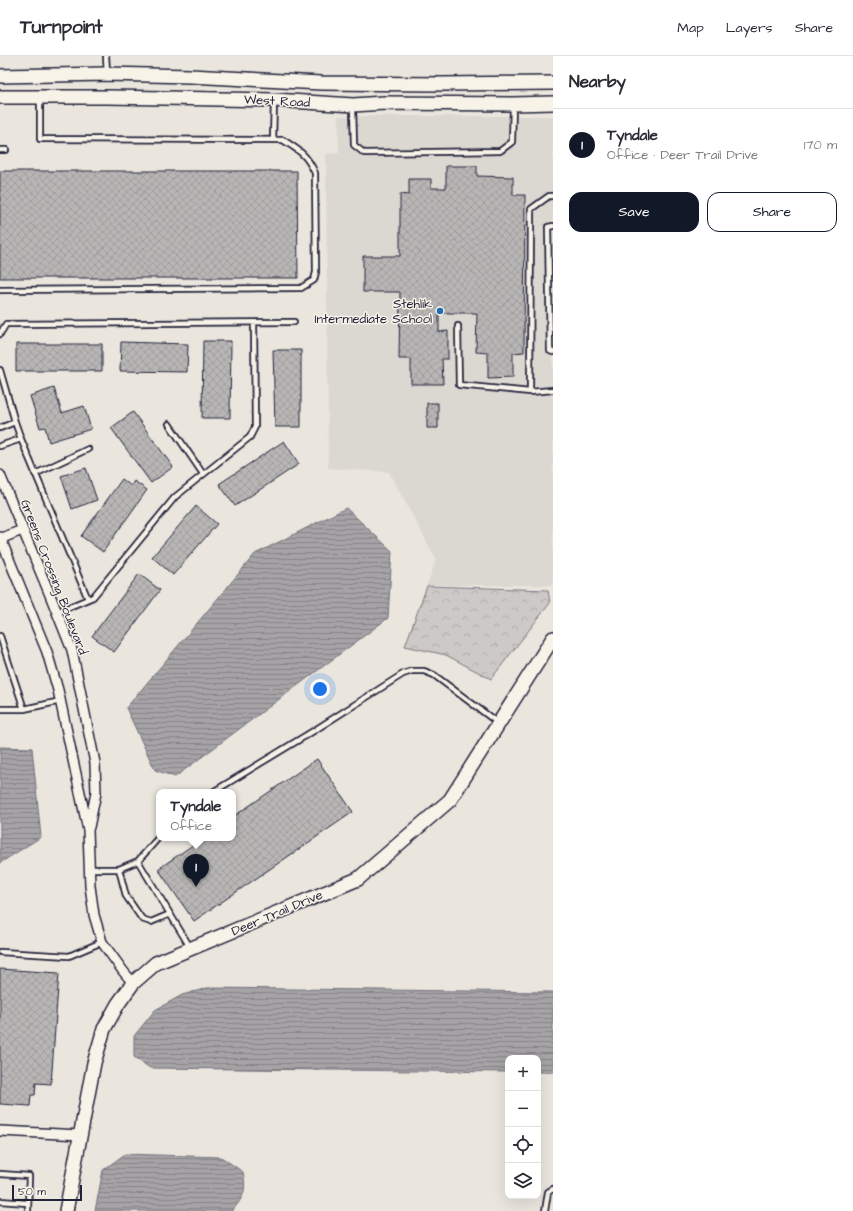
<!DOCTYPE html>
<html lang="en">
<head>
<meta charset="utf-8">
<style>
  :root { --surface:#fff; --page:#f2f2f3; --text:#2b2b33; --muted:#7c7c81; --line:#e1e1e2; --accent:#111827 }
  body { margin:0; font-family:"Architects Daughter",sans-serif; background:var(--page); color:var(--text) }
  .controls { position:absolute; right:12px; bottom:12px; display:grid; overflow:hidden; border-radius:8px; box-shadow:0 4px 16px #0002 }
  .controls button { width:36px; height:36px; display:grid; place-items:center; padding:0; border:0; border-bottom:1px solid var(--line); background:var(--surface); color:var(--text); font:20px sans-serif }
  .scale { position:absolute; left:12px; bottom:10px; width:70px; box-sizing:border-box; padding-left:4px; border:2px solid #22223b; border-top:0; font-size:11px; line-height:14px; white-space:nowrap; color:#22223b; -webkit-text-stroke:3px #f7f3e8; paint-order:stroke }
  .you { position:absolute; left:320px; top:633px; width:14px; height:14px; margin:-10px; border:3px solid #fff; border-radius:50%; background:#1a73e8; box-shadow:0 0 0 6px #1a73e833 }
  .badge { display:grid; place-items:center; width:26px; height:26px; border-radius:50%; background:var(--accent); color:#fff; font-size:13px; font-weight:700 }
  .pin { position:absolute; translate:-50% -33px; filter:drop-shadow(0 1px 2px #0008) }
  .pin::after { content:''; position:absolute; top:21px; width:14px; height:12px; background:inherit; clip-path:polygon(0 0,100% 0,50% 100%) }
  .popup { position:absolute; left:156px; top:733px; width:80px; height:52px; box-sizing:border-box; display:grid; place-content:center; border-radius:8px; background:var(--surface); filter:drop-shadow(0 1px 3px #0005); font-size:13px; white-space:nowrap; color:var(--muted) }
  .popup b { font-size:15px; color:var(--text) }
  .popup::after { content:''; position:absolute; left:50%; top:100%; margin-left:-8px; border:8px solid transparent; border-top-color:var(--surface) }
  .list { margin:0; padding:0; list-style:none }
  h2 { display:flex; justify-content:space-between; align-items:center; height:52px; margin:0; padding:0 16px; font-size:17px }
  h2 small { font-size:13px; font-weight:400; color:var(--muted) }
  .list li { display:grid; grid-template-columns:26px 1fr auto; gap:12px; align-items:center; box-sizing:border-box; height:72px; padding:0 16px; border-top:1px solid var(--line) }
  .list b { display:block; font-size:15px; white-space:nowrap }
  .list p { margin:0; font-size:13px; white-space:nowrap; color:var(--muted) }
  .list em { font-size:13px; font-style:normal; color:var(--muted) }
  .actions { display:flex; gap:8px; padding:12px 16px }
  .actions a { flex:1; padding:9px 0; border:1px solid var(--accent); border-radius:12px; text-align:center; font-size:14px; color:var(--accent) }
  .actions .main { background:var(--accent); color:#fff }
  .icon { flex:none; width:22px; height:22px; fill:none; stroke:currentColor; stroke-width:2; stroke-linecap:round; stroke-linejoin:round }
  .map { position:relative; flex:none; width:553px; height:1155px; overflow:hidden }
  header { display:flex; align-items:center; gap:24px; box-sizing:border-box; height:56px; padding:0 20px; background:var(--surface); border-bottom:1px solid var(--line) }
  header strong { font-size:19px }
  nav { display:flex; gap:22px; margin-inline-start:auto; font-size:14px }
  main { display:flex }
  aside { flex:1; background:var(--surface) }
  .map>svg:first-child { display:block }
</style>
</head>
<body>
<header>
<strong>Turnpoint</strong>
<nav><a>Map</a><a>Layers</a><a>Share</a></nav>
</header>
<main>
<div class="map">
<svg width="553" height="1155" viewBox="0 0 553 1155">
  <defs>
    <pattern id="forest-crowns" width="20" height="18" patternUnits="userSpaceOnUse"><rect width="20" height="18" fill="#cdc9c6"/><path d="M2 6a3 3 0 1 1 6 0M12 15a3 3 0 1 1 6 0" fill="none" stroke="#b0acab"/></pattern>
    <pattern id="water-rules" width="6" height="5" patternUnits="userSpaceOnUse"><rect width="6" height="5" fill="#a6a3a6"/><path d="M0 2.5h6" fill="none" stroke="#878488"/></pattern>
    <pattern id="building-cross-hatch" width="8" height="8" patternUnits="userSpaceOnUse"><rect width="8" height="8" fill="#b8b6b5"/><path d="M0 0l8 8M0 8l8-8" fill="none" stroke="#9e9c9d"/></pattern>
  </defs>
  <rect width="100%" height="100%" fill="#eae6de"/>
  <filter id="ink" filterUnits="userSpaceOnUse"><feTurbulence type="fractalNoise" baseFrequency=".025" numOctaves="2"/><feDisplacementMap in="SourceGraphic" scale="8" xChannelSelector="R" yChannelSelector="G"/><feConvolveMatrix kernelMatrix="1 2 1 2 8 2 1 2 1" color-interpolation-filters="sRGB"/></filter>
  <g filter="url(#ink)">
    <path fill="#dbd8d2" d="M338 60H553V529H427L436 503 389 416 328 412 326 98 339 97Z"/>
    <path fill="url(#forest-crowns)" stroke="#787680" d="M427 530 548 534 550 547 491 623 446 599 405 590Z"/>
    <path fill="url(#water-rules)" stroke="#716f7b" d="M346 452 392 495 388 562 175 721 155 714 126 652 255 498Z
      M0 691 32 692 41 781 0 807Z
      M207 932 553 936V1016H538V1002H508V1016L150 1012 134 1001V980L155 954 182 939Z
      M125 1098 221 1101 243 1116C247 1134 244 1141 232 1155H95L103 1114Z"/>
    <path fill="url(#building-cross-hatch)" stroke="#22223b" d="M446 110H477V120L513 121V139H525L524 296 513 297V321L488 322V297L476 296 477 257H439V276L448 275V303H442L443 328H411V303H399L400 236H363V200H400V138L409 139V123H431V132H446Z
      M0 115H297L298 222H0Z
      M203 285H231L230 362H202Z
      M121 286 188 288 187 316 120 315Z
      M16 288H102V315H16Z
      M273 294H301V371H275Z
      M54 332 62 357 84 350 91 373 49 386 45 371 40 372 30 340Z
      M427 347H438V372H427Z
      M133 356 173 411 151 427 111 372Z
      M284 385 299 408 235 450 219 428Z
      M86 412 97 444 72 453 61 420Z
      M122 423 131 430 134 425 147 434 103 496 81 480Z
      M196 450 217 468 173 519 152 501Z
      M139 518 160 534 114 596 92 580Z
      M317 703 353 756 194 865 158 813 203 782H233V761Z
      M0 913 59 917 51 1028 36 1027 35 1039H31L30 1050 0 1048Z"/>
    <g fill="none" stroke-linecap="round" stroke-linejoin="round">
      <defs>
        <path id="lane" d="M106 0 107 16
          M353 51 354 89 364 97 500 95 512 86 513 50
          M273 84 274 45
          M0 94H6
          M553 170 548 171 550 295 553 296
          M0 234 301 232 314 224 316 216 315 117C307 99 299 94 283 84L40 83V42
          M458 270 459 329 530 336 553 334
          M0 278 6 268 294 266
          M0 314 15 366 21 383 88 543
          M530 336 531 153 549 140H553
          M169 368 203 418
          M0 372 15 366
          M0 390 21 383
          M35 418 88 393
          M57 556 93 541 175 441 250 381 255 371 254 267
          M0 580 24 653 61 645
          M0 653H24
          M213 736 315 674 403 618 412 615H424L434 619 498 667
          M138 805 190 891
          M90 813H119L138 805 159 781
          M119 813 126 840 142 863 151 866 170 858
          M0 896 69 900 102 886
          M0 1118 29 1120 28 1155
          M0 1145 27 1147
          M545 1155 548 1136 553 1133"/>
        <path id="street" d="M0 419 50 539 72 594 95 707 96 737 89 771
          M0 481 47 596 58 634 88 774 90 830 94 859 102 886 123 915 133 927
          M0 483 22 474
          M0 1075 81 1079"/>
        <path id="secondary" d="M0 20 107 18 190 20 321 27 442 28 553 27
          M0 41H108L274 44 353 49 384 47 513 48 553 47
          M66 1155 94 1007 104 973 118 948 133 927 156 907 358 823 450 744 553 582"/>
      </defs>
      <use href="#lane" stroke="#22223b" stroke-width="8"/>
      <use href="#street" stroke="#22223b" stroke-width="12"/>
      <use href="#secondary" stroke="#22223b" stroke-width="16"/>
      <use href="#lane" stroke="#f7f3e8" stroke-width="4.5"/>
      <use href="#street" stroke="#f7f3e8" stroke-width="9"/>
      <use href="#secondary" stroke="#f7f3e8" stroke-width="13"/>
    </g>
  </g>
  <circle fill="#1f6fb2" stroke="#f7f3e8" stroke-width="1.5" cx="440" cy="255" r="4"/>
  <g text-anchor="middle" dominant-baseline="central" stroke-width="3" stroke-linejoin="round" paint-order="stroke">
    <g font-size="13" fill="#22223b" stroke="#f7f3e8">
      <text transform="translate(277 45) rotate(3)">West Road</text>
      <text transform="translate(54 521) rotate(69)">Greens Crossing Boulevard</text>
      <text transform="translate(277 857) rotate(-23)">Deer Trail Drive</text>
    </g>
    <g font-size="13" fill="#22223b" stroke="#f7f3e8" text-anchor="end">
      <text x="432" y="248">Stehlik<tspan x="432" dy="15">Intermediate School</tspan></text>
    </g>
  </g>
</svg>
<div class="controls">
<button>+</button>
<button>−</button>
<button><svg class="icon" aria-label="locate" viewBox="0 0 24 24"><circle cx="12" cy="12" r="6"/><path d="M12 2v4M12 18v4M2 12h4M18 12h4"/></svg></button>
<button><svg class="icon" aria-label="layers" viewBox="0 0 24 24"><path d="M12 4l9 5-9 5-9-5zM3 14l9 5 9-5"/></svg></button>
</div>
<div class="scale">50 m</div>
<div class="you"></div>
<div class="pin badge" style="left:196px;top:831px">1</div>
<div class="popup"><b>Tyndale</b>Office</div>
</div>
<aside>
<h2>Nearby<small></small></h2>
<ul class="list">
<li><span class="badge">1</span><div><b>Tyndale</b><p>Office · Deer Trail Drive</p></div><em>170 m</em></li>
</ul>
<div class="actions"><a class="main">Save</a><a>Share</a></div>
</aside>
</main>
</body>
</html>
